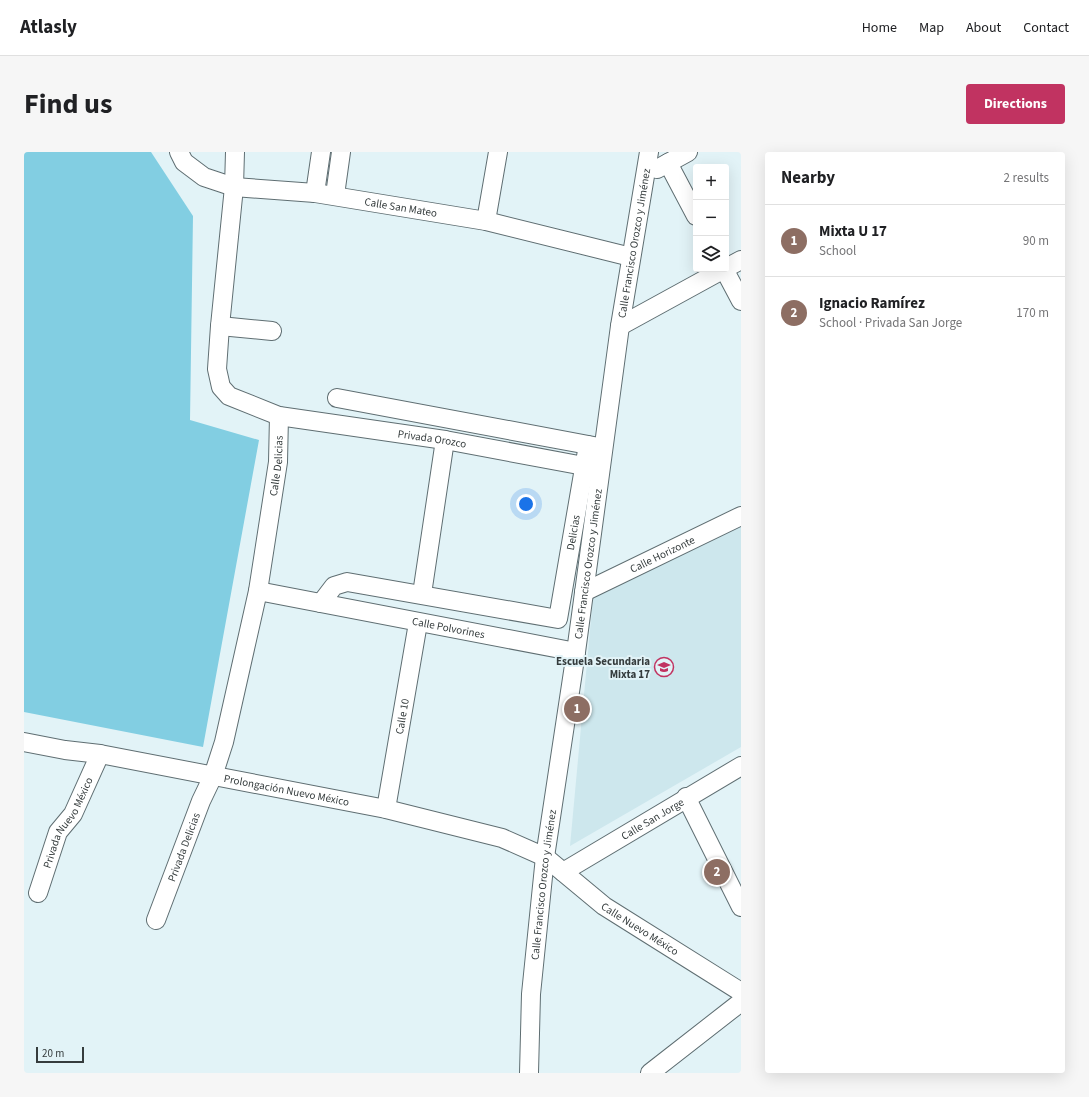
<!DOCTYPE html>
<html lang="en">
<head>
<meta charset="utf-8">
<style>
  :root { --surface:#fff; --page:#f6f6f6; --text:#202124; --muted:#757577; --line:#e0e0e0; --accent:#c13361 }
  body { margin:0; font-family:"Source Sans 3",sans-serif; background:var(--page); color:var(--text) }
  .controls { position:absolute; right:12px; top:12px; display:grid; overflow:hidden; border-radius:4px; box-shadow:0 4px 16px #0002 }
  .controls button { width:36px; height:36px; display:grid; place-items:center; padding:0; border:0; border-bottom:1px solid var(--line); background:var(--surface); color:var(--text); font:20px sans-serif }
  .scale { position:absolute; left:12px; bottom:10px; width:48px; box-sizing:border-box; padding-left:4px; border:2px solid #353c3d; border-top:0; font-size:11px; line-height:14px; white-space:nowrap; color:#353c3d; -webkit-text-stroke:3px #e2f3f7; paint-order:stroke }
  .you { position:absolute; left:502px; top:352px; width:14px; height:14px; margin:-10px; border:3px solid #fff; border-radius:50%; background:#1a73e8; box-shadow:0 0 0 6px #1a73e833 }
  .badge { display:grid; place-items:center; width:26px; height:26px; border-radius:50%; background:var(--accent); color:#fff; font-size:13px; font-weight:700 }
  .pin { position:absolute; translate:-50% -50%; border:2px solid #fff; box-shadow:0 1px 4px #0006 }
  .list { margin:0; padding:0; list-style:none }
  h2 { display:flex; justify-content:space-between; align-items:center; height:52px; margin:0; padding:0 16px; font-size:17px }
  h2 small { font-size:13px; font-weight:400; color:var(--muted) }
  .list li { display:grid; grid-template-columns:26px 1fr auto; gap:12px; align-items:center; box-sizing:border-box; height:72px; padding:0 16px; border-top:1px solid var(--line) }
  .list b { display:block; font-size:15px; white-space:nowrap }
  .list p { margin:0; font-size:13px; white-space:nowrap; color:var(--muted) }
  .list em { font-size:13px; font-style:normal; color:var(--muted) }
  .icon { flex:none; width:22px; height:22px; fill:none; stroke:currentColor; stroke-width:2; stroke-linecap:round; stroke-linejoin:round }
  .map { position:relative; flex:none; width:717px; height:921px; overflow:hidden; border-radius:4px }
  header { display:flex; align-items:center; gap:24px; box-sizing:border-box; height:56px; padding:0 20px; background:var(--surface); border-bottom:1px solid var(--line) }
  header strong { font-size:19px }
  nav { display:flex; gap:22px; margin-inline-start:auto; font-size:14px }
  .intro { display:flex; align-items:center; justify-content:space-between; box-sizing:border-box; height:96px; padding:0 24px }
  h1 { margin:0; font-size:28px }
  .button { padding:10px 18px; border-radius:4px; background:var(--accent); color:#fff; font-size:14px; font-weight:700 }
  main { display:flex; gap:24px; padding:0 24px }
  aside { flex:1; background:var(--surface); border-radius:4px; box-shadow:0 4px 16px #0002 }
  .map>svg:first-child { display:block }
</style>
</head>
<body>
<header>
<strong>Atlasly</strong>
<nav><a>Home</a><a>Map</a><a>About</a><a>Contact</a></nav>
</header>
<div class="intro"><h1>Find us</h1><a class="button">Directions</a></div>
<main>
<div class="map">
<svg width="717" height="921" viewBox="0 0 717 921">
  <rect width="100%" height="100%" fill="#e2f3f7"/>
  <path fill="#cde7ed" d="M717 366V595L546 694 570 435Z"/>
  <path fill="#82cee2" d="M0 0H127L169 64 166 268 235 288 179 595 0 560Z"/>
  <g fill="none" stroke-linecap="round" stroke-linejoin="round">
    <defs>
      <g id="street">
        <path id="s1" d="M155 0 160 10 180 25 210 35 291 41 462 69 607 105"/>
        <path id="s2" d="M211 0 210 35 196 174 193 217 197 235 205 244 255 264 421 288 560 314"/>
        <path d="M644 11 672 64"/>
        <path d="M633 17 664 0"/>
        <path d="M291 41 297 0"/>
        <path d="M311 43 317 0"/>
        <path d="M462 69 474 0"/>
        <path d="M702 116 717 108"/>
        <path d="M700 117 717 149"/>
        <path d="M196 174 248 179"/>
        <path d="M596 174 700 117"/>
        <path d="M313 246 575 295"/>
        <path id="s3" d="M234 439 552 500"/>
        <path id="s4" d="M560 440 717 364"/>
        <path d="M398 442 421 288"/>
        <path id="s5" d="M297 451 310 434 323 430 534 467 564 293"/>
        <path id="s6" d="M0 590 41 598 76 602 362 657 478 686 521 705 580 754 717 840"/>
        <path d="M662 645 717 755"/>
        <path id="s7" d="M362 657 394 471"/>
        <path id="s8" d="M539 720 717 614"/>
        <path id="s9" d="M14 741 34 680 49 662 76 602"/>
        <path id="s10" d="M132 768 177 649 189 624 200 590 234 439 254 310 255 264"/>
        <path id="s11" d="M505 921 507 842 521 705 552 500 596 174 625 0"/>
        <path d="M626 921 717 850"/>
      </g>
    </defs>
    <use href="#street" stroke="#5f6e72" stroke-width="20"/>
    <use href="#street" stroke="#fff" stroke-width="18"/>
  </g>
  <defs>
    <symbol id="school-ring" viewBox="-11 -11 22 22"><circle r="9.5" fill="#e2f3f7" stroke="#c13361" stroke-width="1.5"/><path d="M0-5L7-2L0 1L-7-2ZM-4 1L0 2.5L4 1V4Q0 6-4 4Z" fill="#c13361"/></symbol>
  </defs>
  <g fill-rule="evenodd">
    <use href="#school-ring" x="629" y="504" width="22" height="22"/>
  </g>
  <g text-anchor="middle" dominant-baseline="central" stroke-width="4" stroke-linejoin="round" paint-order="stroke">
    <g font-size="11" fill="#353c3d" stroke="#e2f3f7">
      <text stroke="none"><textPath href="#s1" startOffset="236">Calle San Mateo</textPath></text>
      <text stroke="none"><textPath href="#s11" startOffset="837">Calle Francisco Orozco y Jiménez</textPath></text>
      <text stroke="none"><textPath href="#s2" startOffset="457">Privada Orozco</textPath></text>
      <text stroke="none"><textPath href="#s10" startOffset="472">Calle Delicias</textPath></text>
      <text stroke="none"><textPath href="#s5" startOffset="337">Delicias</textPath></text>
      <text stroke="none"><textPath href="#s4" startOffset="87">Calle Horizonte</textPath></text>
      <text stroke="none"><textPath href="#s11" startOffset="513">Calle Francisco Orozco y Jiménez</textPath></text>
      <text stroke="none"><textPath href="#s3" startOffset="194">Calle Polvorines</textPath></text>
      <text stroke="none"><textPath href="#s7" startOffset="94">Calle 10</textPath></text>
      <text stroke="none"><textPath href="#s6" startOffset="267">Prolongación Nuevo México</textPath></text>
      <text stroke="none"><textPath href="#s8" startOffset="104">Calle San Jorge</textPath></text>
      <text stroke="none"><textPath href="#s9" startOffset="77">Privada Nuevo México</textPath></text>
      <text stroke="none"><textPath href="#s10" startOffset="78">Privada Delicias</textPath></text>
      <text stroke="none"><textPath href="#s11" startOffset="189">Calle Francisco Orozco y Jiménez</textPath></text>
      <text stroke="none"><textPath href="#s6" startOffset="654">Calle Nuevo México</textPath></text>
    </g>
    <g font-size="11" font-weight="bold" fill="#353c3d" stroke="#e2f3f7" text-anchor="end">
      <text x="626" y="509">Escuela Secundaria<tspan x="626" dy="13">Mixta 17</tspan></text>
    </g>
  </g>
</svg>
<div class="controls">
<button>+</button>
<button>−</button>
<button><svg class="icon" aria-label="layers" viewBox="0 0 24 24"><path d="M12 4l9 5-9 5-9-5zM3 14l9 5 9-5"/></svg></button>
</div>
<div class="scale">20 m</div>
<div class="you"></div>
<div class="pin badge" style="left:553px;top:557px;background:#8d6e63">1</div>
<div class="pin badge" style="left:693px;top:720px;background:#8d6e63">2</div>
</div>
<aside>
<h2>Nearby<small>2 results</small></h2>
<ul class="list">
<li><span class="badge" style="background:#8d6e63">1</span><div><b>Mixta U 17</b><p>School</p></div><em>90 m</em></li>
<li><span class="badge" style="background:#8d6e63">2</span><div><b>Ignacio Ramírez</b><p>School · Privada San Jorge</p></div><em>170 m</em></li>
</ul>
</aside>
</main>
</body>
</html>
